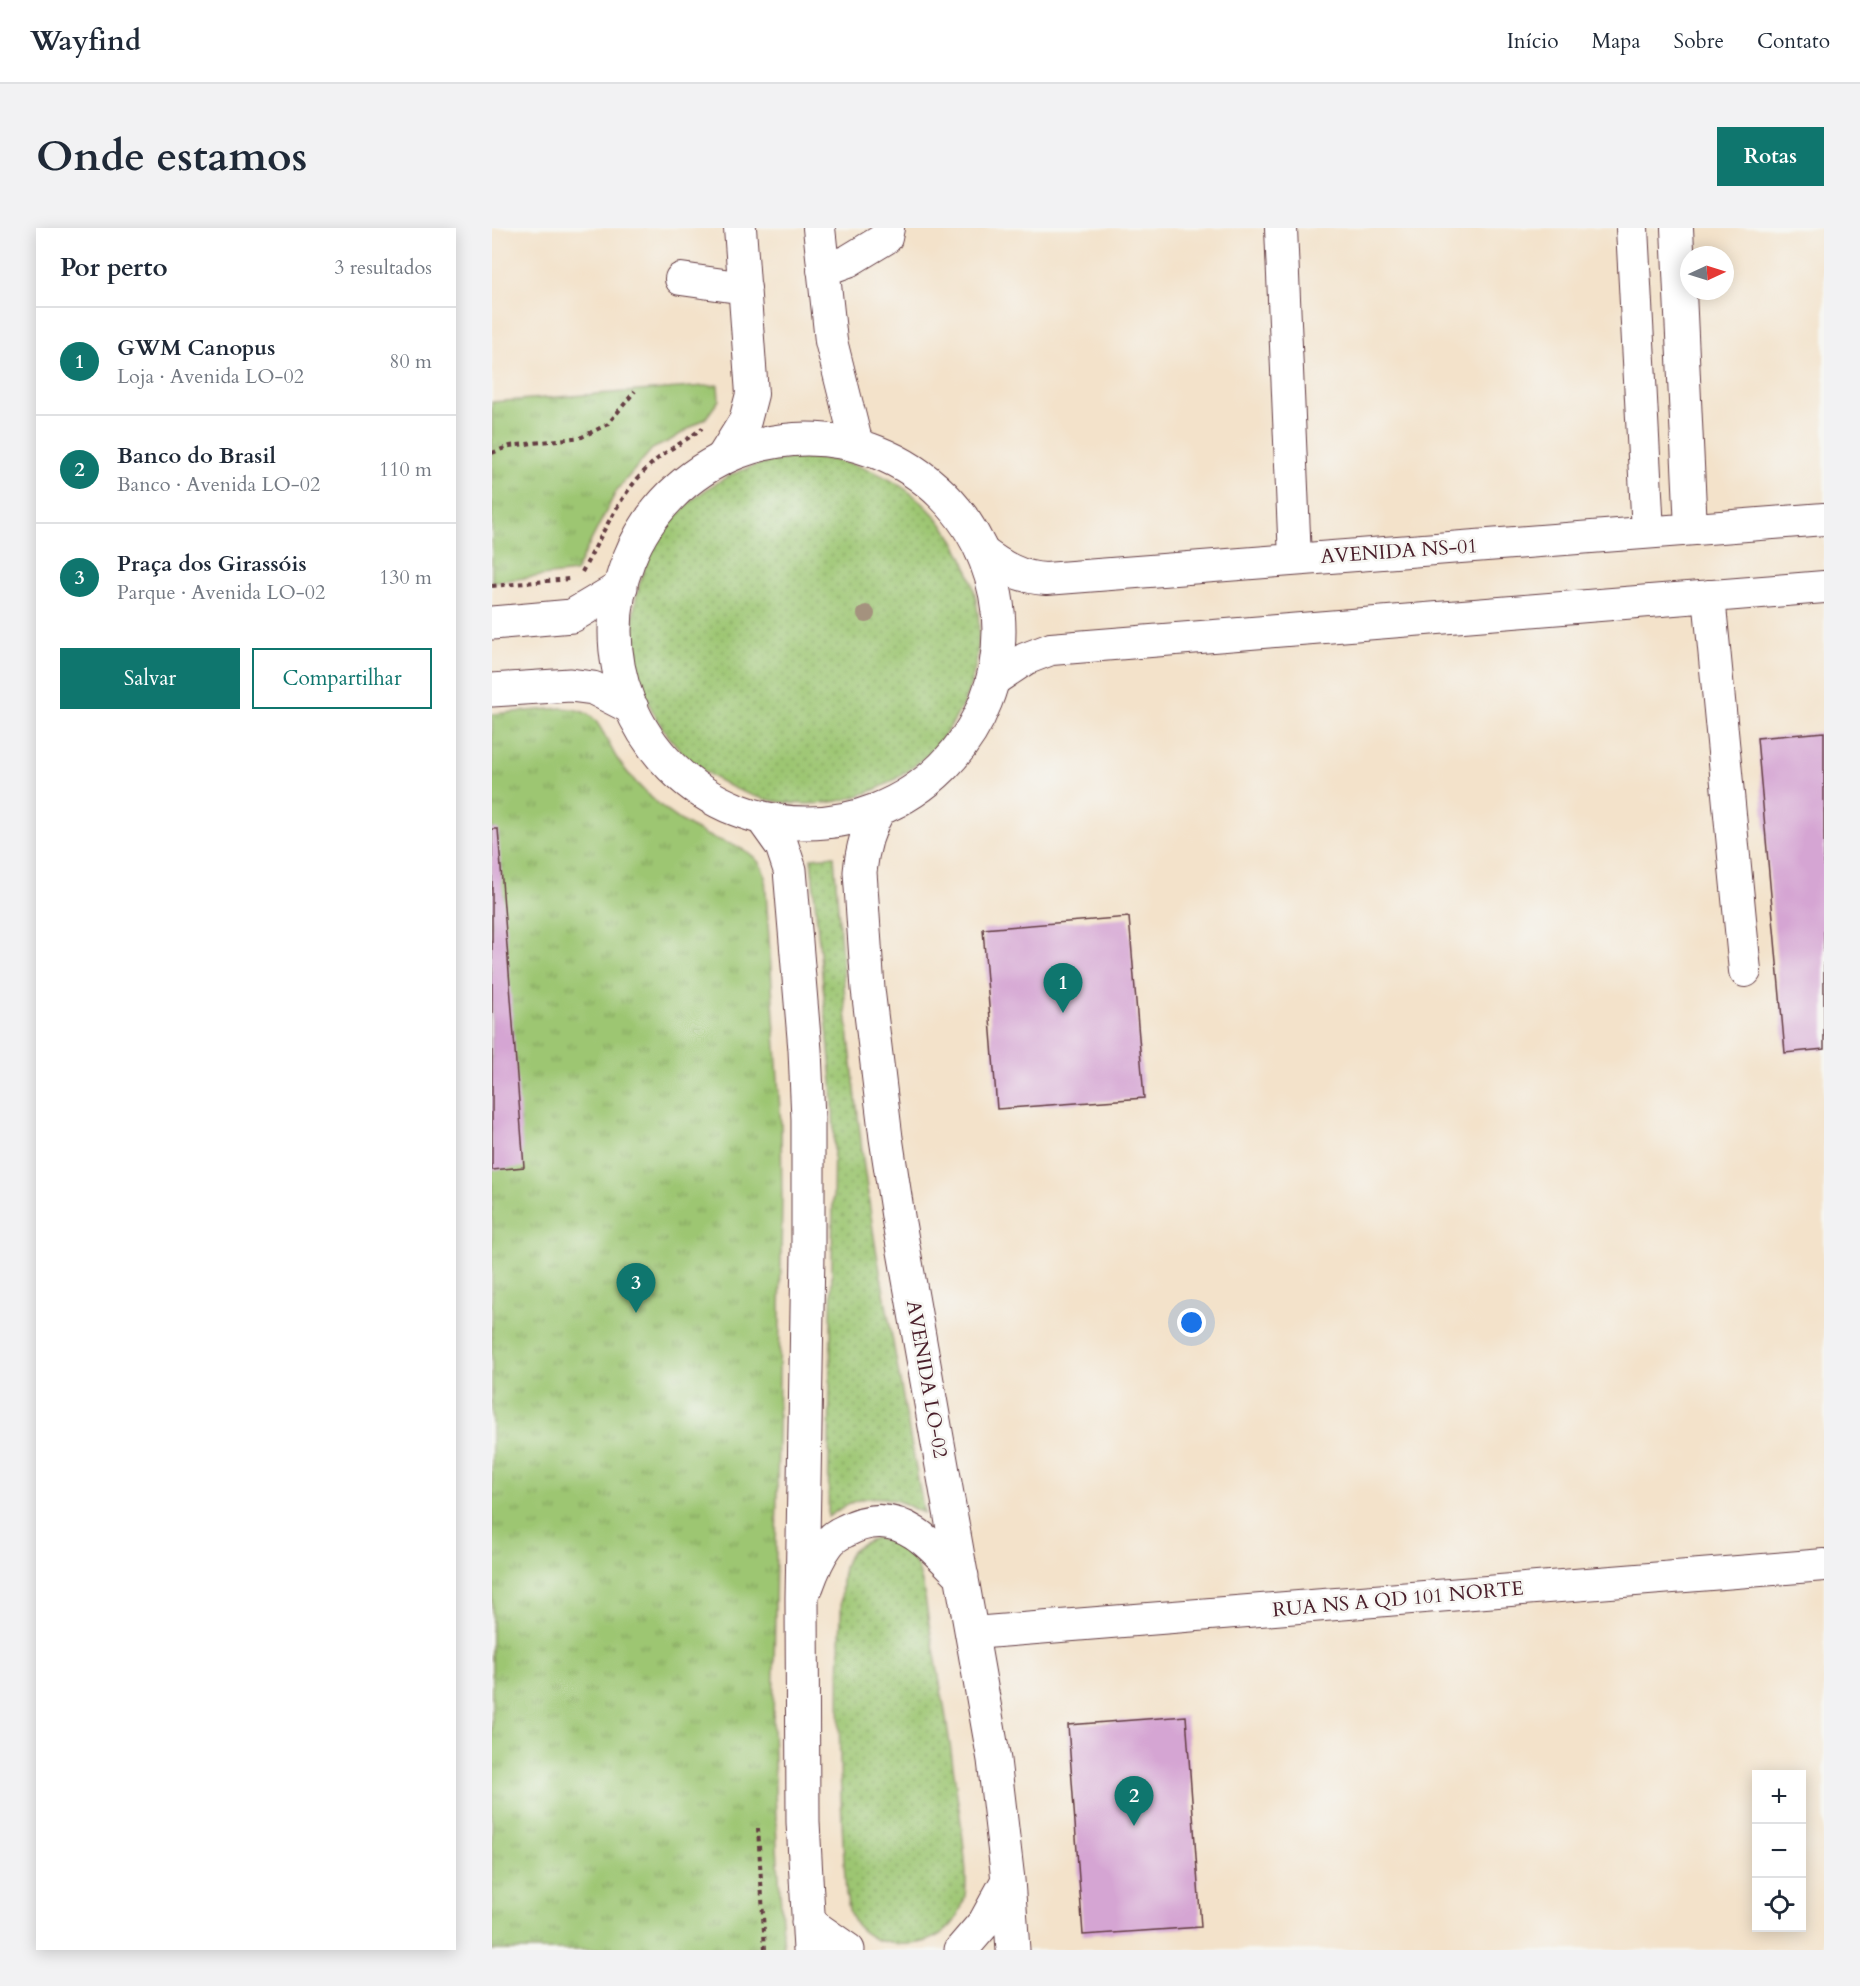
<!DOCTYPE html>
<html lang="pt">
<head>
<meta charset="utf-8">
<style>
  :root { --surface:#fff; --page:#f2f2f3; --text:#1f2937; --muted:#747a83; --line:#e0e1e3; --accent:#0f766e }
  body { margin:0; font-family:Cardo,serif; background:var(--page); color:var(--text) }
  .controls { position:absolute; right:18px; bottom:18px; display:grid; overflow:hidden; border-radius:0px; box-shadow:0 3px 15px #0003 }
  .controls button { width:54px; height:54px; display:grid; place-items:center; padding:0; border:0; border-bottom:2px solid var(--line); background:var(--surface); color:var(--text); font:30px sans-serif }
  .compass { position:absolute; left:1188px; top:18px; width:54px; height:54px; border-radius:50%; background:var(--surface); box-shadow:0 3px 15px #0003; rotate:86deg }
  .you { position:absolute; left:700px; top:1095px; width:21px; height:21px; margin:-15px; border:4px solid #fff; border-radius:50%; background:#1a73e8; box-shadow:0 0 0 9px #1a73e833 }
  .badge { display:grid; place-items:center; width:39px; height:39px; border-radius:50%; background:var(--accent); color:#fff; font-size:20px; font-weight:700 }
  .pin { position:absolute; translate:-50% -50px; filter:drop-shadow(0 2px 3px #0008) }
  .pin::after { content:''; position:absolute; top:32px; width:21px; height:18px; background:inherit; clip-path:polygon(0 0,100% 0,50% 100%) }
  .list { margin:0; padding:0; list-style:none }
  h2 { display:flex; justify-content:space-between; align-items:center; height:78px; margin:0; padding:0 24px; font-size:26px }
  h2 small { font-size:20px; font-weight:400; color:var(--muted) }
  .list li { display:grid; grid-template-columns:39px 1fr auto; gap:18px; align-items:center; box-sizing:border-box; height:108px; padding:0 24px; border-top:2px solid var(--line) }
  .list b { display:block; font-size:22px; white-space:nowrap }
  .list p { margin:0; font-size:20px; white-space:nowrap; color:var(--muted) }
  .list em { font-size:20px; font-style:normal; color:var(--muted) }
  .actions { display:flex; gap:12px; padding:18px 24px }
  .actions a { flex:1; padding:14px 0; border:2px solid var(--accent); border-radius:0px; text-align:center; font-size:21px; color:var(--accent) }
  .actions .main { background:var(--accent); color:#fff }
  .icon { flex:none; width:33px; height:33px; fill:none; stroke:currentColor; stroke-width:2; stroke-linecap:round; stroke-linejoin:round }
  .map { position:relative; flex:none; width:1332px; height:1722px; overflow:hidden; border-radius:0px }
  header { display:flex; align-items:center; gap:36px; box-sizing:border-box; height:84px; padding:0 30px; background:var(--surface); border-bottom:2px solid var(--line) }
  header strong { font-size:28px }
  nav { display:flex; gap:33px; margin-inline-start:auto; font-size:21px }
  .intro { display:flex; align-items:center; justify-content:space-between; box-sizing:border-box; height:144px; padding:0 36px }
  h1 { margin:0; font-size:42px }
  .button { padding:15px 27px; border-radius:0px; background:var(--accent); color:#fff; font-size:21px; font-weight:700 }
  main { display:flex; gap:36px; padding:0 36px }
  aside { flex:1; background:var(--surface); border-radius:0px; box-shadow:0 3px 15px #0003 }
  .map>svg:first-child { display:block }
</style>
</head>
<body>
<header>
<strong>Wayfind</strong>
<nav><a>Início</a><a>Mapa</a><a>Sobre</a><a>Contato</a></nav>
</header>
<div class="intro"><h1>Onde estamos</h1><a class="button">Rotas</a></div>
<main>
<aside>
<h2>Por perto<small>3 resultados</small></h2>
<ul class="list">
<li><span class="badge">1</span><div><b>GWM Canopus</b><p>Loja · Avenida LO-02</p></div><em>80 m</em></li>
<li><span class="badge">2</span><div><b>Banco do Brasil</b><p>Banco · Avenida LO-02</p></div><em>110 m</em></li>
<li><span class="badge">3</span><div><b>Praça dos Girassóis</b><p>Parque · Avenida LO-02</p></div><em>130 m</em></li>
</ul>
<div class="actions"><a class="main">Salvar</a><a>Compartilhar</a></div>
</aside>
<div class="map">
<svg width="1332" height="1722" viewBox="0 0 1332 1722">
  <defs>
    <pattern id="grass-dots" width="8" height="8" patternUnits="userSpaceOnUse" patternTransform="scale(1.5)"><rect width="8" height="8" fill="#9dc672"/><path d="M2 2h.1M6 6h.1" fill="none" stroke="#82a05e" stroke-width="1.8" stroke-linecap="round"/></pattern>
    <pattern id="park-tufts" width="24" height="20" patternUnits="userSpaceOnUse" patternTransform="scale(1.5)"><rect width="24" height="20" fill="#9dc672"/><path d="M3 7l-1-3M5 7V3M7 7l1-3M15 17l-1-3M17 17v-4M19 17l1-3" fill="none" stroke="#82a05e"/></pattern>
  </defs>
  <rect width="100%" height="100%" fill="#f6f6f2"/>
  <filter id="ink" filterUnits="userSpaceOnUse"><feTurbulence type="fractalNoise" baseFrequency=".0167" numOctaves="2"/><feDisplacementMap in="SourceGraphic" scale="12" xChannelSelector="R" yChannelSelector="G"/><feConvolveMatrix kernelMatrix="1 2 1 2 8 2 1 2 1" color-interpolation-filters="sRGB"/></filter>
  <filter id="wash" filterUnits="userSpaceOnUse"><feTurbulence type="fractalNoise" baseFrequency=".008" numOctaves="4" result="noise"/><feDisplacementMap in="SourceGraphic" scale="24" xChannelSelector="R" yChannelSelector="G"/><feGaussianBlur stdDeviation="1.35" result="paint"/><feColorMatrix in="noise" values="0 0 0 0 0 0 0 0 0 0 0 0 0 0 0 0 0 1.4 0 .05"/><feComposite in="paint" operator="in"/></filter>
  <g filter="url(#wash)">
    <rect width="100%" height="100%" fill="#f3e2ca"/>
    <path fill="url(#grass-dots)" stroke="#74724e" stroke-width="1.5" d="M141 403a173 173 0 1 1 346 0a173 173 0 1 1-346 0Z
      M342 628 354 784 372 939 383 1015 432 1285C425 1283 418 1278 411 1275 380 1264 361 1270 336 1289L342 907 340 853 319 630Z
      M383 1310C396 1312 411 1316 419 1327 432 1345 434 1380 438 1401 449 1456 458 1512 465 1567 469 1595 474 1624 474 1653 474 1660 474 1668 471 1675 459 1715 421 1722 385 1712 375 1707 363 1699 359 1688 356 1681 356 1673 354 1666 348 1574 345 1479 349 1387 350 1367 347 1341 359 1324 364 1317 375 1314 383 1310Z"/>
    <path fill="url(#park-tufts)" stroke="#74724e" stroke-width="1.5" d="M226 157 227 172 214 190 179 212 160 221 125 262 83 344 0 354V174Z
      M70 480C81 481 91 482 100 489 112 500 117 519 126 532 148 563 178 589 212 606 235 617 266 619 273 648L289 898 290 972 281 1499 285 1619 292 1722H0V486Z"/>
    <g id="blocks">
      <path fill="#d5a5d3" d="M1332 504V821L1293 825 1265 510Z
        M0 601H6L32 939 0 942Z
        M637 689 652 870 505 881 491 701Z
        M694 1488 709 1699 591 1707 576 1497Z"/>
    </g>
  </g>
  <g filter="url(#ink)">
    <use href="#blocks" fill-opacity="0" stroke="#633c43" stroke-width="1.5"/>
    <g fill="none" stroke-linecap="round" stroke-linejoin="round">
      <defs>
        <path id="minor" d="M327 0 339 113 365 217
          M789 0 803 331
          M1140 0 1156 304
          M1185 0 1199 301
          M331 42 356 33 394 10 396 0
          M189 51 253 60
          M230 230 253 193 260 166 248 0
          M489 323C509 338 528 350 554 351L1332 291
          M1217 368 1253 743
          M500 453 533 431 559 421 1332 359
          M481 1405 1332 1337"/>
        <path id="major" d="M123 403a192 192 0 1 1 384 0a192 192 0 1 1-384 0Z
          M0 395 80 388 129 359
          M0 462 78 457 101 460 140 480
          M387 581C375 602 370 621 368 644L376 761 394 910 407 995 502 1532 516 1652 521 1722
          M270 590 290 618 298 642 313 822 316 891V1024L310 1370 311 1594 318 1722
          M315 1358C320 1344 326 1329 335 1317 339 1311 346 1306 353 1303 377 1290 400 1290 423 1305 440 1316 455 1334 470 1348
          M316 1694 356 1722
          M469 1722 493 1694 516 1652"/>
      </defs>
      <use href="#minor" stroke="#633c43" stroke-width="34"/>
      <use href="#major" stroke="#633c43" stroke-width="35"/>
      <path stroke="#633c43" stroke-width="4" stroke-dasharray="4.5 4.5" stroke-linecap="butt" d="M0 225 18 218 90 209 116 196 143 163
        M90 344C112 304 129 262 164 232 178 220 196 212 210 200
        M0 358 77 351
        M266 1600 273 1722"/>
      <use href="#minor" stroke="#fff" stroke-width="32"/>
      <use href="#major" stroke="#fff" stroke-width="33"/>
    </g>
    <circle fill="#a4927e" cx="374" cy="386" r="9"/>
  </g>
  <g text-anchor="middle" dominant-baseline="central" stroke-width="5" stroke-linejoin="round" paint-order="stroke">
    <g font-size="20" fill="#4a1f2b" stroke="#f6f6f2">
      <text transform="translate(907 323) rotate(-4)">AVENIDA NS-01</text>
      <text transform="translate(435 1151) rotate(80)">AVENIDA LO-02</text>
      <text transform="translate(906 1371) rotate(-5)">RUA NS A QD 101 NORTE</text>
    </g>
  </g>
</svg>
<div class="controls">
<button>+</button>
<button>−</button>
<button><svg class="icon" aria-label="locate" viewBox="0 0 24 24"><circle cx="12" cy="12" r="6"/><path d="M12 2v4M12 18v4M2 12h4M18 12h4"/></svg></button>
</div>
<svg class="compass" viewBox="-18 -18 36 36"><path d="M0-13l5 13h-10z" fill="#e53935"/><path d="M0 13l5-13h-10z" fill="#747a83"/></svg>
<div class="you"></div>
<div class="pin badge" style="left:571px;top:785px">1</div>
<div class="pin badge" style="left:642px;top:1598px">2</div>
<div class="pin badge" style="left:144px;top:1085px">3</div>
</div>
</main>
</body>
</html>
